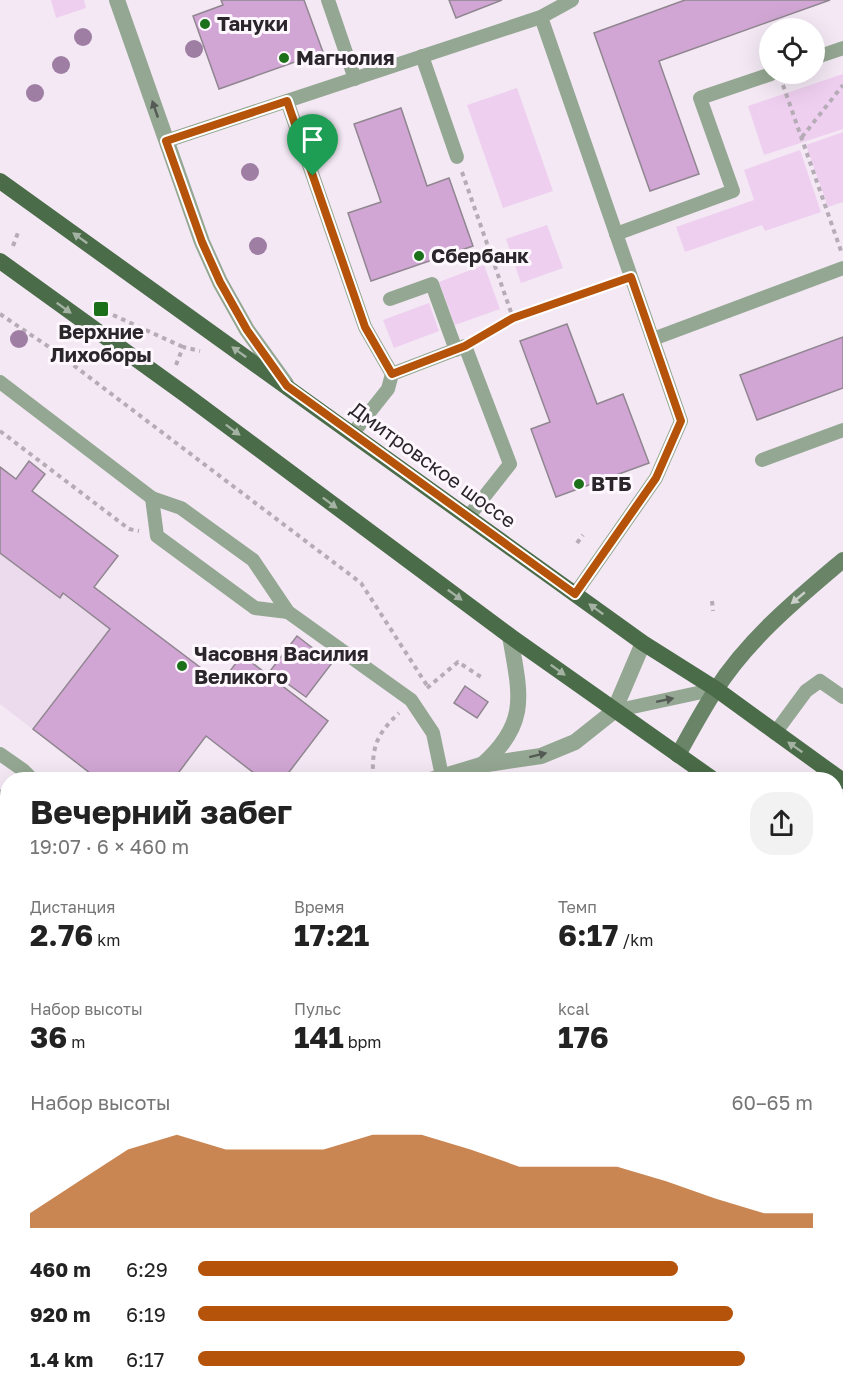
<!DOCTYPE html>
<html lang="ru">
<head>
<meta charset="utf-8">
<style>
  body { margin:0; font-family:"Golos Text",sans-serif; background:#f2f2f2; color:#222; height:100vh; display:flex; flex-direction:column; font-size:22px; white-space:nowrap }
  * { box-sizing:border-box; margin:0 }
  p { font-size:20px; color:#767676 }
  .icon { flex:none; width:33px; height:33px; fill:none; stroke:currentColor; stroke-width:2; stroke-linecap:round; stroke-linejoin:round }
  .map { position:relative; flex:1; overflow:hidden }
  .side { position:absolute; left:0px; top:772px; width:843px; height:622px; display:flex; flex-direction:column; background:#fff; border-radius:24px 24px 0 0; box-shadow:0 6px 24px #0002 }
  .side>* { flex:none }
  .controls { position:absolute; left:759px; top:18px; display:grid; gap:12px }
  .controls a { display:grid; place-items:center; width:66px; height:66px; border-radius:50%; background:#fff; box-shadow:0 6px 24px #0002; font-size:30px }
  .pin { position:absolute; display:grid; place-items:center; width:51px; height:51px; color:#fff; margin:-62px -26px; border-radius:50% 50% 50% 0; rotate:-45deg; box-shadow:0 0 6px #0007 }
  .pin .icon { rotate:45deg }
  .round { display:grid; place-items:center; flex:none; width:63px; height:63px; border-radius:24px; background:#f2f2f2 }
  .headline { display:flex; align-items:center; justify-content:space-between; height:102px; padding:0 30px }
  h1 { font-size:33px; font-weight:700; line-height:45px }
  .figures { display:grid; grid-template-columns:repeat(3,1fr); gap:9px; height:102px; padding:6px 30px }
  .figures div { display:grid; align-content:center }
  .figures b { font-size:30px; font-weight:700 }
  .figures small { font-size:16px; font-weight:400 }
  .figures p { font-size:16px }
  .chart { height:168px; padding:12px 30px }
  .chart p { display:flex; justify-content:space-between }
  .chart svg { width:100%; height:108px; margin-top:6px; fill:#b45309; opacity:.7 }
  ul { padding:0 30px; list-style:none; font-size:20px }
  li { display:grid; grid-template-columns:96px 72px 1fr; align-items:center; height:45px }
  li i { height:15px; border-radius:8px; background:#b45309 }
  .map>svg:first-child { display:block }
  .built { fill:#ecdbec }
  .green { fill:#efcff0 }
  .lines { fill:none; stroke-linecap:round; stroke-linejoin:round }
  .river { stroke:#af85b1; stroke-width:44 }
  .building { fill:#d1a6d4; stroke:#908690; stroke-width:1.5 }
  .path { stroke:#b5acb6; stroke-width:4; stroke-dasharray:4.5 4.5; stroke-linecap:butt }
  .service { stroke:#94a792; stroke-width:14 }
  .minor { stroke:#94a792; stroke-width:16 }
  .tertiary { stroke:#94a792; stroke-width:16 }
  .secondary { stroke:#698467; stroke-width:16 }
  .primary { stroke:#4b6c48; stroke-width:16 }
  .tree { fill:#9f7ea3 }
  .oneway { fill:#545a54 }
  .oneway2 { fill:#a4b2a3 }
  .oneway3 { fill:#cacfc9 }
  .route-casing { stroke:#fff; stroke-width:12 }
  .route { stroke:#b45309; stroke-width:8 }
  .poi-dot { fill:#1c7019; stroke:#fef7fe; stroke-width:2 }
  .labels { text-anchor:middle; stroke-width:6; stroke-linejoin:round; paint-order:stroke }
  .poi-label { font-size:20px; font-weight:bold; fill:#2a262a; stroke:#fef7fe; text-anchor:start }
  .street-label { font-size:20px; fill:#2a262a; stroke:#fef7fe }
</style>
</head>
<body>
<div class="map">
<svg width="843" height="1394" viewBox="0 0 843 1394">
  <rect width="100%" height="100%" fill="#f3e8f4"/>
  <g class="built">
    <polygon points="29,461 45,474 33,491 118,556 95,587 221,682 242,655 328,721 283,780 263,780 206,736 179,772 190,780 99,780 0,704 0,467 16,478"/>
    <polygon points="836,935 843,940 843,1078 836,1071"/>
    <polygon points="836,1273 843,1279 843,1394 0,1394 0,1310 7,1303 8,1388 836,1388"/>
  </g>
  <g class="green">
    <polygon points="51,0 84,0 86,8 56,18"/>
    <polygon points="843,74 843,129 764,155 748,106"/>
    <polygon points="517,88 553,191 503,208 467,105"/>
    <polygon points="843,132 843,202 828,207 806,145"/>
    <polygon points="800,150 821,212 765,231 762,225 685,252 676,227 754,200 744,170"/>
    <polygon points="547,225 563,268 521,283 506,239"/>
    <polygon points="484,265 500,309 455,325 439,282"/>
    <polygon points="429,303 439,331 394,348 383,320"/>
    <polygon points="836,1071 843,1078 843,1279 836,1273"/>
    <polygon points="7,1080 8,1303 0,1310 0,1086"/>
  </g>
  <g class="lines">
    <g class="river">
      <polyline points="836,1170 843,1176"/>
      <polyline points="0,1250 8,1244"/>
    </g>
  </g>
  <g class="building">
    <polygon points="221,0 304,0 323,52 219,89 193,16 223,5"/>
    <polygon points="449,0 502,0 456,18"/>
    <polygon points="685,0 830,0 659,61 699,174 650,191 594,33"/>
    <polygon points="401,108 427,186 449,178 473,246 371,281 348,213 381,202 354,124"/>
    <polygon points="567,324 597,404 623,394 649,463 556,497 531,429 550,422 520,341"/>
    <polygon points="843,337 843,388 757,420 740,375"/>
    <polygon points="29,461 45,474 32,491 118,556 94,587 221,683 242,655 328,721 283,780 263,780 206,736 179,772 190,780 99,780 33,729 110,629 63,593 60,598 0,553 0,467 16,479"/>
    <polygon points="297,636 332,663 306,697 270,671"/>
    <polygon points="465,686 488,702 477,718 454,703"/>
    <polygon points="8,786 8,867 0,856 0,791"/>
    <polygon points="8,931 8,985 0,990 0,937"/>
    <polygon points="836,1300 843,1306 843,1369 836,1364"/>
    <polygon points="280,1388 396,1388 391,1394 288,1394"/>
    <polygon points="528,1388 550,1388 558,1394 523,1394"/>
    <polygon points="714,1388 742,1388 740,1394 711,1394"/>
  </g>
  <g class="lines">
    <g class="path">
      <polyline points="783,85 841,251"/>
      <polyline points="802,137 843,85"/>
      <polyline points="462,172 513,318"/>
      <polyline points="13,246 19,230"/>
      <polyline points="0,314 52,349 361,583 428,687"/>
      <polyline points="113,315 183,347"/>
      <polyline points="479,338 513,318 614,283"/>
      <polyline points="176,365 183,347 200,351"/>
      <polyline points="0,431 129,529 139,531"/>
      <polyline points="577,543 583,535"/>
      <polyline points="712,601 713,611"/>
      <polyline points="427,688 458,662 481,677"/>
      <path d="M373,778C372,746 376,735 399,713"/>
      <polyline points="639,780 646,776 651,780"/>
      <polyline points="0,877 8,888"/>
      <polyline points="836,914 843,920"/>
      <polyline points="0,924 8,919"/>
      <polyline points="0,1075 8,1069"/>
    </g>
    <g class="service">
      <polyline points="328,0 355,79"/>
      <polyline points="541,17 681,421 656,478 575,594"/>
      <polyline points="422,56 457,157"/>
      <polyline points="814,58 843,48"/>
      <polyline points="287,101 365,327 392,374"/>
      <polyline points="166,141 541,17 572,0"/>
      <polyline points="616,234 733,191 700,98 771,74"/>
      <polyline points="390,299 432,284 456,350"/>
      <polyline points="653,339 843,268"/>
      <polyline points="0,382 152,498 181,508 253,560 288,612 411,700 433,733 442,776"/>
      <polyline points="353,433 388,389 392,374 465,346 510,464 469,516"/>
      <polyline points="762,460 843,430"/>
      <polyline points="152,498 157,536 255,608 288,612"/>
      <polyline points="614,711 716,689"/>
      <polyline points="775,733 806,691 820,681 843,697"/>
      <polyline points="0,754 23,770 33,780"/>
      <polyline points="465,770 474,780"/>
      <polyline points="250,1388 258,1394"/>
      <polyline points="477,1388 486,1394"/>
      <polyline points="594,1388 602,1394"/>
      <polyline points="84,1394 91,1388"/>
      <polyline points="212,1394 217,1388"/>
      <polyline points="681,1394 684,1388"/>
    </g>
    <g class="minor">
      <path d="M482,765C530,723 520,694 510,636"/>
      <polyline points="431,780 481,765 541,756 575,742 614,711 643,643"/>
      <polyline points="0,1043 8,1037"/>
    </g>
    <polyline class="tertiary" points="117,0 202,242 220,282 247,330 286,384"/>
    <path class="secondary" d="M678,755C690,733 702,711 715,691C748,639 797,599 843,560"/>
    <g class="primary">
      <polyline points="0,181 643,643 716,689 843,781"/>
      <polyline points="0,261 186,395 510,636 714,780"/>
      <polyline points="836,868 843,873"/>
    </g>
  </g>
  <g class="tree">
    <circle cx="83" cy="37" r="9"/>
    <circle cx="194" cy="49" r="9"/>
    <circle cx="61" cy="65" r="9"/>
    <circle cx="35" cy="93" r="9"/>
    <circle cx="250" cy="172" r="9"/>
    <circle cx="258" cy="246" r="9"/>
    <circle cx="19" cy="339" r="9"/>
  </g>
  <defs><path id="oneway-solid" d="M-6-.8H1V-3.2L6.5 0L1 3.2V.8H-6Z" transform="scale(1.5)"/></defs>
  <g class="oneway">
    <use href="#oneway-solid" transform="translate(155 109) rotate(-109)"/>
    <use href="#oneway-solid" transform="translate(665 700) rotate(-12)"/>
    <use href="#oneway-solid" transform="translate(538 755) rotate(-14)"/>
  </g>
  <g class="oneway2">
    <use href="#oneway-solid" transform="translate(80 238) rotate(-144)"/>
    <use href="#oneway-solid" transform="translate(64 308) rotate(36)"/>
    <use href="#oneway-solid" transform="translate(239 352) rotate(-144)"/>
    <use href="#oneway-solid" transform="translate(233 430) rotate(37)"/>
    <use href="#oneway-solid" transform="translate(330 503) rotate(37)"/>
    <use href="#oneway-solid" transform="translate(455 595) rotate(36)"/>
    <use href="#oneway-solid" transform="translate(596 609) rotate(-144)"/>
    <use href="#oneway-solid" transform="translate(558 670) rotate(36)"/>
    <use href="#oneway-solid" transform="translate(795 747) rotate(-145)"/>
  </g>
  <use class="oneway3" href="#oneway-solid" transform="translate(798 598) rotate(140)"/>
  <g class="lines">
    <defs>
      <polygon id="route" points="287,101 365,327 392,374 465,346 513,318 631,277 681,421 656,478 575,594 287,386 247,330 220,282 202,242 166,141"/>
    </defs>
    <use href="#route" class="route-casing"/>
    <use href="#route" class="route"/>
  </g>
  <g class="poi-dot">
    <circle cx="205" cy="24" r="6"/>
    <circle cx="284" cy="58" r="6"/>
    <circle cx="419" cy="256" r="6"/>
    <rect x="93" y="301" width="16" height="16" rx="3"/>
    <circle cx="579" cy="484" r="6"/>
    <circle cx="182" cy="666" r="6"/>
  </g>
  <g class="labels">
    <g class="poi-label">
      <text x="217" y="31">Тануки</text>
      <text x="296" y="65">Магнолия</text>
      <text x="431" y="263">Сбербанк</text>
      <text x="101" y="339" text-anchor="middle">Верхние<tspan x="101" dy="23">Лихоборы</tspan></text>
      <text x="591" y="491">ВТБ</text>
      <text x="194" y="661">Часовня Василия<tspan x="194" dy="23">Великого</tspan></text>
    </g>
    <g class="street-label">
      <text transform="translate(433 465) rotate(36)" y="7">Дмитровское шоссе</text>
    </g>
  </g>
</svg>
<div class="controls">
<a><svg class="icon" aria-label="locate" viewBox="0 0 24 24"><circle cx="12" cy="12" r="6"/><path d="M12 2v4M12 18v4M2 12h4M18 12h4"/></svg></a>
</div>
<div class="pin" style="left:313px;top:176px;background:#1e9e55"><svg class="icon" aria-label="arrive" viewBox="0 0 24 24"><path d="M6 21V4h12l-3 4 3 4H6"/></svg></div>
<section class="side">
<div class="headline"><div><h1>Вечерний забег</h1><p>19:07 · 6 × 460 m</p></div><a class="round"><svg class="icon" aria-label="share" viewBox="0 0 24 24"><path d="M12 15V3M7 8l5-5 5 5M5 13v7h14v-7"/></svg></a></div>
<div class="figures">
<div><p>Дистанция</p><b>2.76<small> km</small></b></div>
<div><p>Время</p><b>17:21</b></div>
<div><p>Темп</p><b>6:17<small> /km</small></b></div>
</div>
<div class="figures">
<div><p>Набор высоты</p><b>36<small> m</small></b></div>
<div><p>Пульс</p><b>141<small> bpm</small></b></div>
<div><p>kcal</p><b>176</b></div>
</div>
<div class="chart"><p><span>Набор высоты</span>60–65 m</p>
<svg viewBox="0 0 160 44" preserveAspectRatio="none"><path d="M0 44V38L10 25L20 12L30 6L40 12L50 12L60 12L70 6L80 6L90 12L100 19L110 19L120 19L130 25L140 32L150 38L160 38V44z"/></svg>
</div>
<ul>
<li><b>460 m</b>6:29<i style="width:78%"></i></li>
<li><b>920 m</b>6:19<i style="width:87%"></i></li>
<li><b>1.4 km</b>6:17<i style="width:89%"></i></li>
</ul>
</section>
</div>
</body>
</html>
